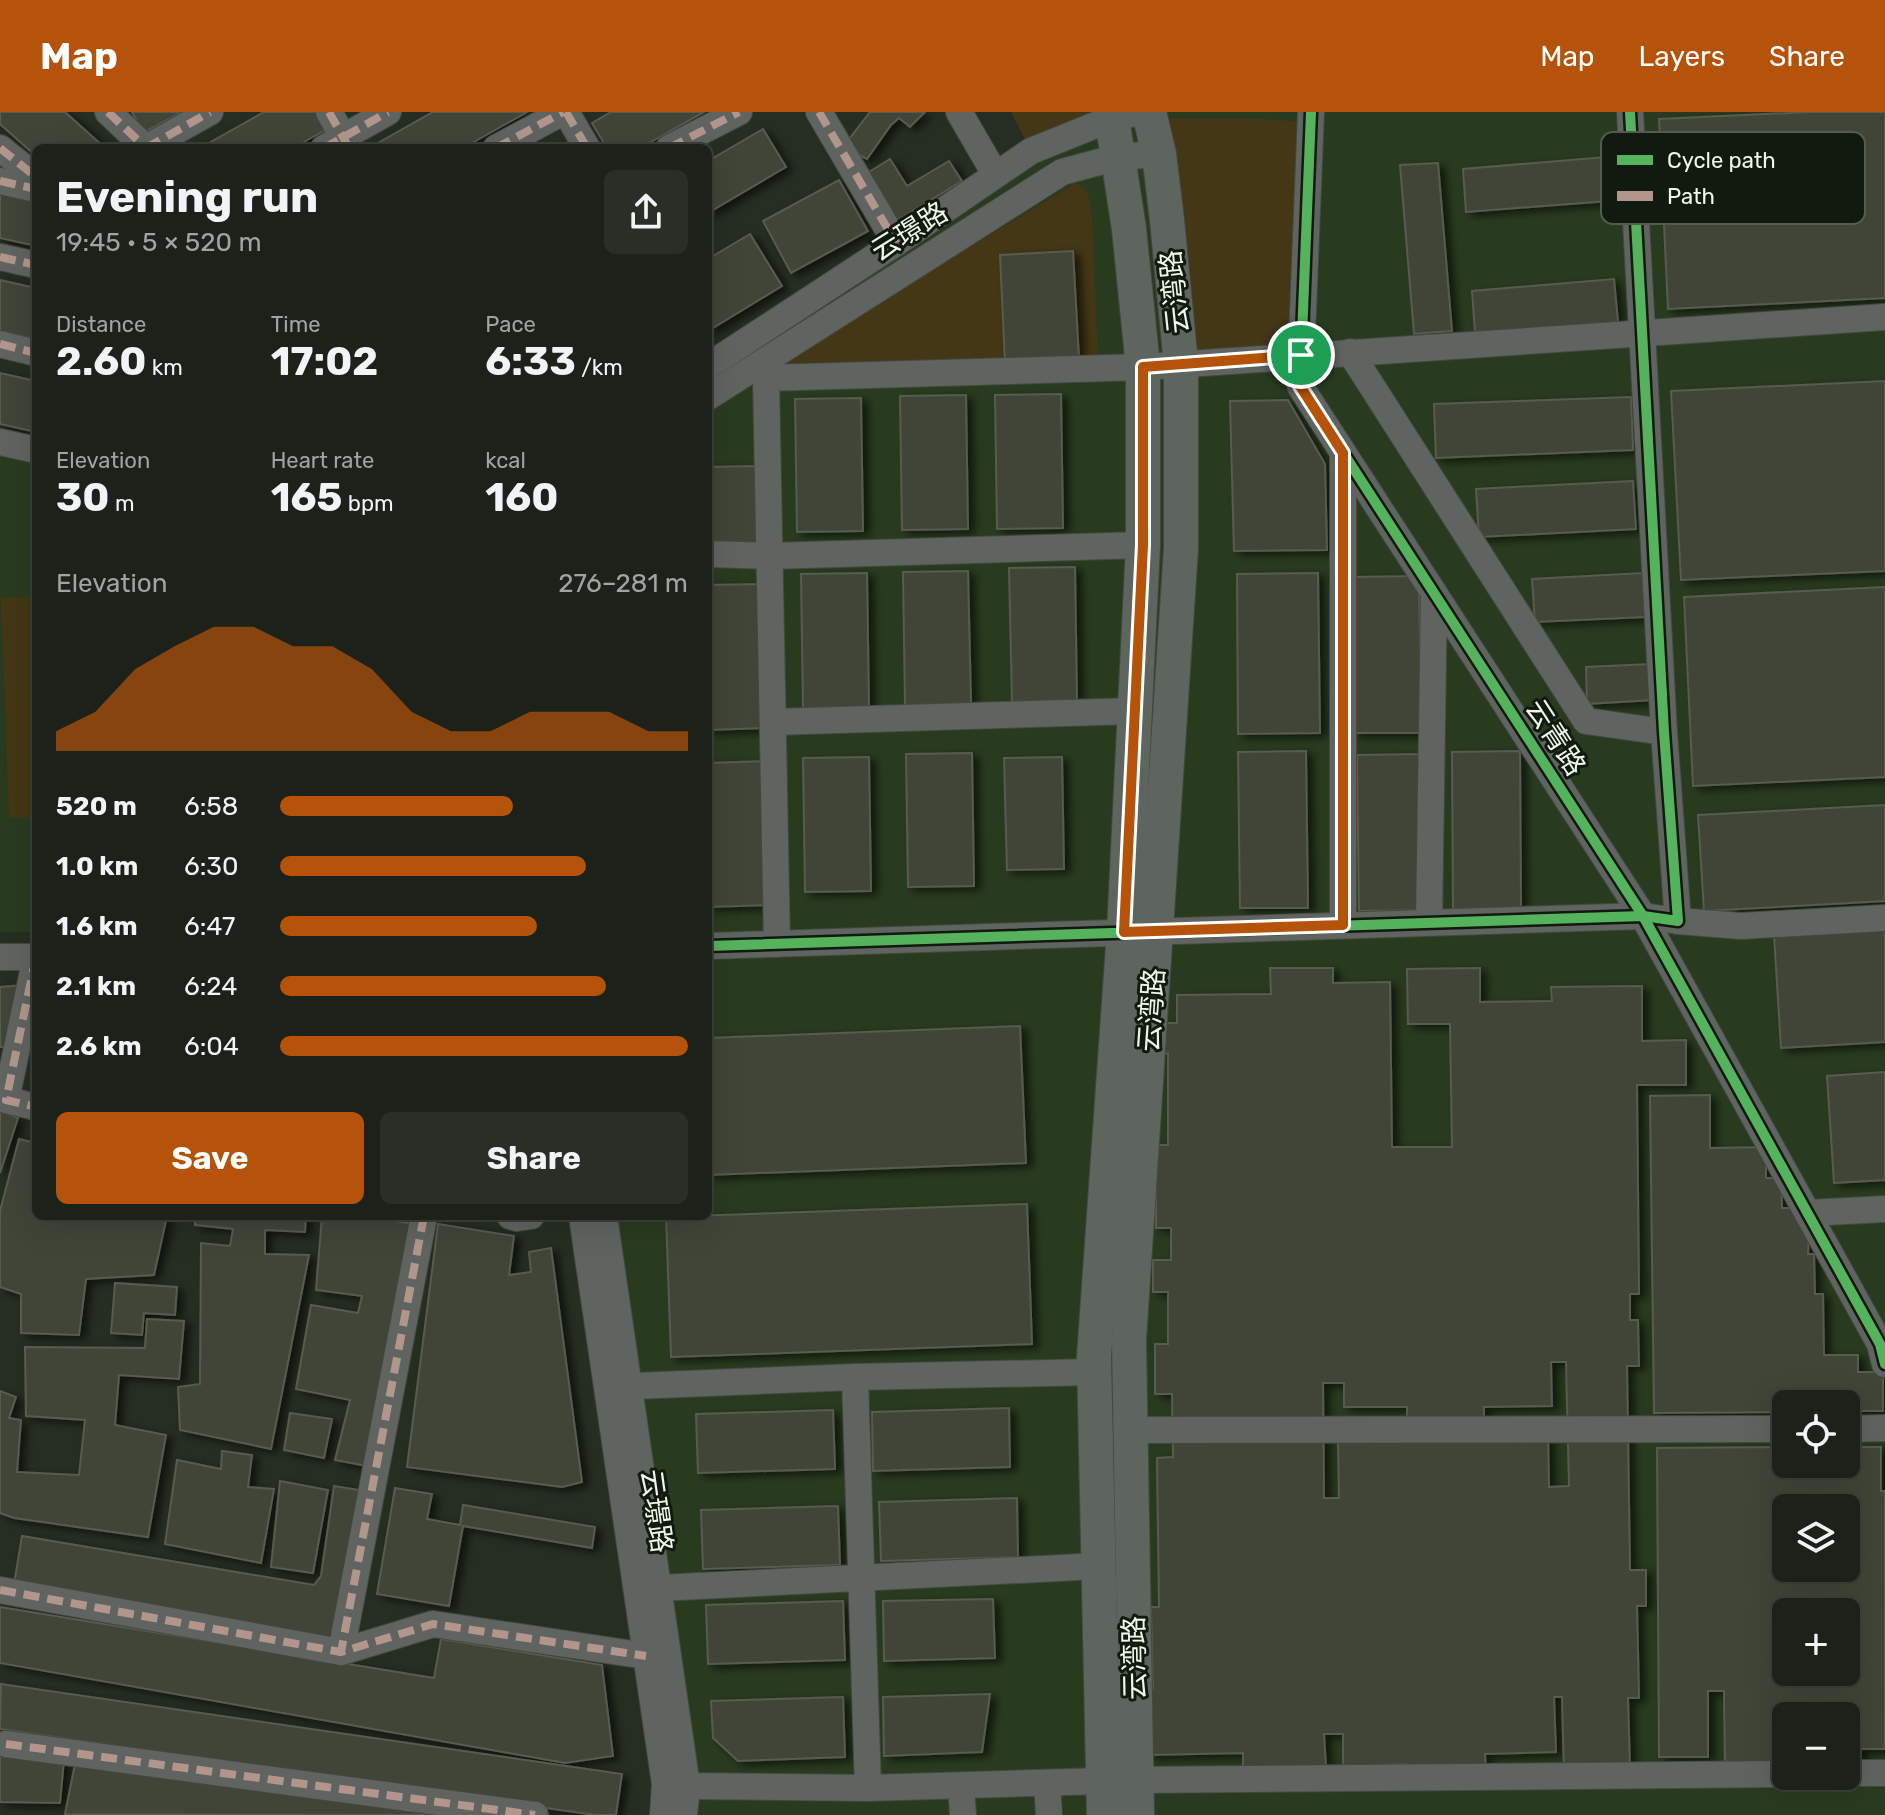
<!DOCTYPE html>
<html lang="en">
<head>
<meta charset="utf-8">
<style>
  body { margin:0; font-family:Rubik,"Noto Sans SC",sans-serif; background:#292f27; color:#f1f3f6; height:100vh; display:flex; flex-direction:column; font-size:30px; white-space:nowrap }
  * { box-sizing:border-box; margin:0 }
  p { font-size:26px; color:#a0a4a2 }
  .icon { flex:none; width:44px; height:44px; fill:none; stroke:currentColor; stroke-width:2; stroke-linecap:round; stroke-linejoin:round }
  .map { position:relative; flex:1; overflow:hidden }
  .side { position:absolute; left:32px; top:32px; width:680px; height:1076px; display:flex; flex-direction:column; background:#1c221a; border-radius:12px; box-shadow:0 8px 32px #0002,0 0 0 2px #3a3f39 }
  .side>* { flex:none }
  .tools { position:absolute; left:1772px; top:1278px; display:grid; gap:16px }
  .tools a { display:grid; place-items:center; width:88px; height:88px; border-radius:12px; background:#1c221a; box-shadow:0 8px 32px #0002,0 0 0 2px #3a3f39; font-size:40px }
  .pin { position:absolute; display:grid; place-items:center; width:68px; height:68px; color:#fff; margin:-34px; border:4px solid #fff; border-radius:50%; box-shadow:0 2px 8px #0007 }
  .round { display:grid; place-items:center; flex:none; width:84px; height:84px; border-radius:12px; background:#292f27 }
  .summary { display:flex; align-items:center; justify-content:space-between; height:136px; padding:0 24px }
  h1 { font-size:44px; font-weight:700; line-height:60px }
  .metrics { display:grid; grid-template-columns:repeat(3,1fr); gap:12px; height:136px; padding:8px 24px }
  .metrics div { display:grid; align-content:center }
  .metrics b { font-size:40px; font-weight:700 }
  .metrics small { font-size:22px; font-weight:400 }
  .metrics p { font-size:22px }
  .chart { height:224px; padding:16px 24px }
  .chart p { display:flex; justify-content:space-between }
  .chart svg { width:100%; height:144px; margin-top:8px; fill:#b45309; opacity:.7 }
  .cta { display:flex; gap:16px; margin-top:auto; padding:16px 24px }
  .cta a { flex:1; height:92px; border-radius:12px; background:#b45309; color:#fff; font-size:32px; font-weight:700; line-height:92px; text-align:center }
  .cta a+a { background:#292f27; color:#f1f3f6 }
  ul { padding:0 24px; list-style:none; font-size:26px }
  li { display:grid; grid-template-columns:128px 96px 1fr; align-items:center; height:60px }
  li i { height:20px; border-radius:10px; background:#b45309 }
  header { display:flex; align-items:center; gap:48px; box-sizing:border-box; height:112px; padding:0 40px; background:#b45309; color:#fff }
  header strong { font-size:38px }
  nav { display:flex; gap:44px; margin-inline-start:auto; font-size:28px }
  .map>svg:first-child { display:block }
  .built { fill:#293b1f; fill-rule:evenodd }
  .green { fill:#433716 }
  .building { fill:#404537; stroke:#575b4f; stroke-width:2; fill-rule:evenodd; filter:url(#shadow) }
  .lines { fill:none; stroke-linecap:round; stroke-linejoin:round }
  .minor-casing { stroke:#43493f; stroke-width:28 }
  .major-casing { stroke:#43493f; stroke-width:36 }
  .minor { stroke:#606461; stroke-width:26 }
  .major { stroke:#5d655e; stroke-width:34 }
  .quiet { stroke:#b2968c; stroke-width:8; stroke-dasharray:16 8; stroke-linecap:butt }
  .cycleway-casing { stroke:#12190f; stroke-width:15 }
  .cycleway { stroke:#56b35d; stroke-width:10 }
  .route-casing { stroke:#fff; stroke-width:16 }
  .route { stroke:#b45309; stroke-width:10 }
  .labels { text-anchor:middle; stroke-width:6; stroke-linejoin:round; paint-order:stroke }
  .street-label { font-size:28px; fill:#edf8e8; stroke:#12190f }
  .key { fill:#12190f; stroke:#545c50; stroke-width:2 }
  .key-label { font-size:22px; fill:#edf8e8 }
</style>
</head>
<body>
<header>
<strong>Map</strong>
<nav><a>Map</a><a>Layers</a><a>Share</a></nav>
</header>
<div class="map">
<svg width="1885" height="1703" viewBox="0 0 1885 1703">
  <defs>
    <filter id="shadow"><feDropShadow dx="6" dy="3.5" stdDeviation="4" flood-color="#0009"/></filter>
  </defs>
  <rect width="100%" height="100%" fill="#262e22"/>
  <g class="built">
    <path d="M1111,0H1885V1703H663L582,1104H708V254ZM1786,1292H1846V1352H1786ZM1786,1396H1846V1456H1786ZM1786,1500H1846V1560H1786ZM1786,1604H1846V1664H1786Z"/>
    <polygon points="0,341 36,349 36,820 0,820"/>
  </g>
  <g class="green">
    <polygon points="1011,0 1111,0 1031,39"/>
    <polygon points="1164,6 1262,7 1304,10 1293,238 1191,245"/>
    <path d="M1076,71C1092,79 1090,90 1092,106L1098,246L773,254Z"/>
    <polygon points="36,485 36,705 9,706 1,486"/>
  </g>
  <g class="building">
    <polygon points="0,0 65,0 105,36 36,36 36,44 0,12"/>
    <polygon points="132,0 182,0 143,21"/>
    <polygon points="264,0 317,0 327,17 293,36 200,36"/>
    <polygon points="433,0 527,0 463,36 369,36"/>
    <polygon points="611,0 704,0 640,36 607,36 592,11"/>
    <polygon points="870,0 925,0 910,15 899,6 891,13 867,47 843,35"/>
    <polygon points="1811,0 1885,0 1885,186 1668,197 1659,7"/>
    <polygon points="763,17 786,55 708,101 708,49"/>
    <polygon points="1606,45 1609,89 1466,100 1463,57"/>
    <polygon points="890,47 907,74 949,49 962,69 893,111 864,63"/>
    <polygon points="1438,51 1452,219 1414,222 1400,53"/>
    <polygon points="839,68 868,119 791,161 763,109"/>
    <polygon points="0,75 36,83 36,134 0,126"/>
    <polygon points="750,122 782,174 708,219 708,147"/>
    <polygon points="1073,139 1079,247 1005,251 1000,143"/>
    <polygon points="1614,167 1618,210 1475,221 1472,179"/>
    <polygon points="0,168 36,176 36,227 0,219"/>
    <polygon points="0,261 36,269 36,320 0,312"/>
    <polygon points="1885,269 1885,459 1681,468 1671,279"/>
    <polygon points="1061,282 1063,416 997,417 995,283"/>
    <polygon points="966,283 968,417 902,418 900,284"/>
    <polygon points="1631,285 1633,338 1436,346 1434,292"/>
    <polygon points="861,286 863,419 797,420 795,287"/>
    <polygon points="1288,288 1325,352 1327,438 1234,439 1230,289"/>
    <polygon points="760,354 762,431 708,432 708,355"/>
    <polygon points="1633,369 1636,417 1479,425 1476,377"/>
    <polygon points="1075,455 1077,589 1012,590 1009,456"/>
    <polygon points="968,459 971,592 905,593 903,460"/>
    <polygon points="867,461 869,595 803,596 801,462"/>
    <polygon points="1318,461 1320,621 1238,622 1237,462"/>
    <polygon points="1643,461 1645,505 1535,510 1532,467"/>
    <polygon points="1419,464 1421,621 1353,621 1351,465"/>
    <polygon points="761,472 765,616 708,618 708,473"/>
    <polygon points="1885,475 1885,665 1693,674 1684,485"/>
    <polygon points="1651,552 1653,588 1587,592 1586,555"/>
    <polygon points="1306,639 1308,796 1240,796 1238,640"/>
    <polygon points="1520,639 1521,796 1453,797 1452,640"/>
    <polygon points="972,641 974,774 908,775 906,642"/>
    <polygon points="1425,642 1427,798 1359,799 1357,643"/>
    <polygon points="869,645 871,779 805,780 803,646"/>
    <polygon points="1062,645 1064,757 1007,758 1004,646"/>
    <polygon points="767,649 771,793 708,795 708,651"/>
    <polygon points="1885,693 1885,789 1704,799 1698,703"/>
    <polygon points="1885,816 1885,930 1781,936 1774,823"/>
    <path d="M1270,856H1333V871L1390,870L1392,1035H1452L1450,912H1408L1407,857L1480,856V890L1552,889L1551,875L1642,874V929L1686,928V973H1637L1639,1182H1630V1208H1638L1639,1254H1627L1630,1458H1646V1494H1637L1639,1586H1628L1630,1658L1564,1660L1562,1585H1554L1556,1640L1485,1642L1486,1661L1407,1664V1652L1343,1654V1622H1324L1326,1655L1243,1658V1641L1149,1643L1147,1576H1153L1151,1495H1159L1157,1346L1173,1345L1172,1282H1155V1232H1168V1180H1153V1148H1171V1116H1156V1033H1168V941L1161,943V911H1177V883L1271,882ZM1551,1250H1566L1569,1374L1549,1375L1548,1321L1484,1323V1295L1552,1294ZM1323,1271H1344V1295H1407V1326H1338L1339,1386H1324Z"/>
    <polygon points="23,873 10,935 0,935 0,875"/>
    <polygon points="1020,914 1026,1051 708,1063 708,926"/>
    <polygon points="1885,960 1885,1068 1834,1071 1827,964"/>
    <polygon points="1710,983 1710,1036 1766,1035 1766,1066 1781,1066 1782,1096 1798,1096 1809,1114 1808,1142 1814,1142 1815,1182 1823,1182 1824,1243 1858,1243 1858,1260 1883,1260 1883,1299 1846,1299 1846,1292 1786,1292 1786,1300 1654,1301 1650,984"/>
    <polygon points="0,998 18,1006 0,1061"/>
    <polygon points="19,1027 36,1031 36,1104 167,1104 154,1163 86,1167 79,1223 21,1221 21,1182 0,1175 0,1099"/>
    <polygon points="1027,1092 1032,1232 671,1245 666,1105"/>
    <polygon points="195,1104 306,1104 305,1120 265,1118 265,1142 309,1143 271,1337 180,1318 178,1275 200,1272 201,1131 230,1134 233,1117 195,1113"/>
    <polygon points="322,1104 367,1104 413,1112 367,1354 335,1348 350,1288 296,1277 311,1193 358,1201 362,1184 316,1178"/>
    <polygon points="438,1112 514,1124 509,1163 531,1160 529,1140 551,1136 582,1370 562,1375 407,1355"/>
    <polygon points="115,1171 177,1175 175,1203 144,1201 142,1223 111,1221"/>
    <polygon points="147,1207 184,1209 179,1267 119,1263 115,1313 166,1323 148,1425 14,1406 0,1401 0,1279 16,1285 9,1306 21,1308 17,1360 79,1363 85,1308 26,1304 25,1235 145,1236"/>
    <polygon points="1009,1296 1010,1355 873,1359 872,1300"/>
    <polygon points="833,1298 835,1357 698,1361 696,1302"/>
    <polygon points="290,1301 332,1307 324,1346 284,1338"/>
    <path d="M1786,1335V1352H1846V1335H1881V1379H1885V1637H1861V1653H1846V1604H1786V1654H1725L1724,1579H1708V1645H1659L1657,1336ZM1786,1396H1846V1456H1786ZM1786,1500H1846V1560H1786Z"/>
    <polygon points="222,1339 252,1343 248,1375 274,1377 261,1451 165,1432 177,1348 221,1357"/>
    <polygon points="280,1369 328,1378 313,1461 271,1455"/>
    <polygon points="334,1374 359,1378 332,1531 14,1472 22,1424 314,1473 321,1464"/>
    <polygon points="395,1376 432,1382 427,1407 460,1413 463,1393 595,1415 592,1436 463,1414 449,1494 377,1482"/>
    <polygon points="1017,1386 1018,1445 881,1449 879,1390"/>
    <polygon points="838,1394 840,1453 703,1457 701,1398"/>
    <polygon points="993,1487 995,1546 884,1549 883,1489"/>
    <polygon points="843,1489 845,1548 708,1552 706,1493"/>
    <polygon points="0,1495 434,1566 441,1527 602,1553 613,1644 565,1651 0,1551"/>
    <polygon points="1,1572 622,1662 616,1703 595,1703 0,1617"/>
    <polygon points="990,1582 982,1640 884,1644 883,1585"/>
    <polygon points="843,1585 845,1645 738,1649 713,1626 711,1589"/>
    <polygon points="0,1643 64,1648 60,1691 0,1690"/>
    <polygon points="76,1647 451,1703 65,1702"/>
  </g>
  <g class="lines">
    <defs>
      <g id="minor">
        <polyline points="108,0 146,36"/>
        <polyline points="329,0 349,36"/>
        <polyline points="566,0 587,36"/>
        <polyline points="819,0 896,131"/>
        <polyline points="959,0 995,62"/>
        <polyline points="1311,0 1300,274 1643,804 1880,1232 1885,1252"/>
        <polyline points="0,36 36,65"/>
        <polyline points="146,36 210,0"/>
        <polyline points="324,36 388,0"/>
        <polyline points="496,36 563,0"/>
        <polyline points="669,36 739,0"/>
        <polyline points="0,69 36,77"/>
        <polyline points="0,145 36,153"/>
        <polyline points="0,232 36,241"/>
        <polyline points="1350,240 1586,609 1664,620"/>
        <polyline points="708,254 896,131 1031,39 1113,6 1139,0"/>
        <polyline points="708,285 1062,60 1118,45 1159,42"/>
        <polyline points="0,330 36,338"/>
        <polyline points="708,442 770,444 1143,433"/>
        <polyline points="773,610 1134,599"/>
        <polyline points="1678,809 1741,814 1885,806"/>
        <polyline points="1429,810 1434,481"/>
        <polyline points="1343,813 1343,341"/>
        <polyline points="777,832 766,266 1143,255 1885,205"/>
        <polyline points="708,834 1643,804 1678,809 1664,620 1630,0"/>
        <polyline points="0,845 36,845 6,988 36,995"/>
        <polyline points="1808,1101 1885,1097"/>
        <polyline points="424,1104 341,1540 433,1512 646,1544"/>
        <polyline points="510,1104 517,1106 531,1104"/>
        <polyline points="582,1104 665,1672 663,1703"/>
        <polyline points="604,1104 687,1674 684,1703"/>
        <polyline points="610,1275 855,1265"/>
        <polyline points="1846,1317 1885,1316"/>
        <polyline points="1130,1318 1786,1317"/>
        <polyline points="639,1477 1099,1454"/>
        <polyline points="0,1478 341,1540"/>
        <polyline points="6,1632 535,1703"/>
        <polyline points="1846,1661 1885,1661"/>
        <polyline points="1136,1668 1786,1662"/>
        <polyline points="1047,1671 1049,1703"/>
        <polyline points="669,1672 687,1674 868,1676 1103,1669"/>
        <polyline points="961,1674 963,1703"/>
        <polyline points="868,1676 855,1265 1094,1260"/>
      </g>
      <g id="major">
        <polyline points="1104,1703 1094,1245 1124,820 1143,433 1143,255 1129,117 1111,0"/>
        <polyline points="1137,1703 1129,1228 1181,436 1181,252 1167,108 1159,42 1149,0"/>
      </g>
    </defs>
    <use href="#minor" class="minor-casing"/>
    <use href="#major" class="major-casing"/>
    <use href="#minor" class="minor"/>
    <use href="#major" class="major"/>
    <g class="quiet">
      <polyline points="108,0 146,36"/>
      <polyline points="329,0 349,36"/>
      <polyline points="566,0 587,36"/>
      <polyline points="819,0 896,131"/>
      <polyline points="0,36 36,65"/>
      <polyline points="146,36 210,0"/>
      <polyline points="324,36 388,0"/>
      <polyline points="496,36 563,0"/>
      <polyline points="669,36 739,0"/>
      <polyline points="0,69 36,77"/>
      <polyline points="0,145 36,153"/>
      <polyline points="0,232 36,241"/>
      <polyline points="36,845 6,988 36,995"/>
      <polyline points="424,1104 341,1540 433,1512 646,1544"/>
      <polyline points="510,1104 517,1106 531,1104"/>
      <polyline points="0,1478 341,1540"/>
      <polyline points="6,1632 535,1703"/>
    </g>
    <defs>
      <g id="cycleway">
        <polyline points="1311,0 1300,274 1643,804 1880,1232 1885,1252"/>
        <polyline points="708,834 1643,804 1678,809 1664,620 1630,0"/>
      </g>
    </defs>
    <use href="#cycleway" class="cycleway-casing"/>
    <use href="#cycleway" class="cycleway"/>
  </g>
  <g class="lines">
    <defs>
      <polygon id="route" points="1301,243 1300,274 1343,341 1343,813 1124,820 1143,433 1143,255"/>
    </defs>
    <use href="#route" class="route-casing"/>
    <use href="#route" class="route"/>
  </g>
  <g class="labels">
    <g class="street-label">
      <text transform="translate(909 119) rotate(-32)" y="10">云璟路</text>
      <text transform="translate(1174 180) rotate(-96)" y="10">云湾路</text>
      <text transform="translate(1556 625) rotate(57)" y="10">云青路</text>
      <text transform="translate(1151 898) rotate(-86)" y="10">云湾路</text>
      <text transform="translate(657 1399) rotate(82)" y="10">云璟路</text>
      <text transform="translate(1134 1546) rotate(-91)" y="10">云湾路</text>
    </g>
  </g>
  <rect x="1601" y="20" width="264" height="92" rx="12" class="key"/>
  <rect x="1617" y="43" width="36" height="10" fill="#56b35d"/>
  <rect x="1617" y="79" width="36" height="10" fill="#b2968c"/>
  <g class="key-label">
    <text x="1667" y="56">Cycle path</text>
    <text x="1667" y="92">Path</text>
  </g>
</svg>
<div class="tools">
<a><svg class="icon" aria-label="locate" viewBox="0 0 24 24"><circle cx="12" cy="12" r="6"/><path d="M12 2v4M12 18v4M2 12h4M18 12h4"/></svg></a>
<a><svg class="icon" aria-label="layers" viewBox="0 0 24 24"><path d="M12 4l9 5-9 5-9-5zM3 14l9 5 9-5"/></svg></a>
<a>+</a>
<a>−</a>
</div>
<div class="pin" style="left:1301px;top:243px;background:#1e9e55"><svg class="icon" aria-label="arrive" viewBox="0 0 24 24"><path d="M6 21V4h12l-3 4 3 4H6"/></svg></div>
<section class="side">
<div class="summary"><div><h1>Evening run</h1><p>19:45 · 5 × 520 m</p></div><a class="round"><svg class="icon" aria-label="share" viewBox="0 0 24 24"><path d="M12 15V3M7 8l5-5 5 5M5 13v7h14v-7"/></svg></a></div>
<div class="metrics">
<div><p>Distance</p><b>2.60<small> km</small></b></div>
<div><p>Time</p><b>17:02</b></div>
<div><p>Pace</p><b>6:33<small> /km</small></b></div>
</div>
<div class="metrics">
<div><p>Elevation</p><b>30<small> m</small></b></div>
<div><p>Heart rate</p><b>165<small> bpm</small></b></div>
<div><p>kcal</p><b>160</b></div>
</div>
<div class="chart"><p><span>Elevation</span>276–281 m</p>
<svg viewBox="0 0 160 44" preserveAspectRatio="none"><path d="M0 44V38L10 32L20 19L30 12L40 6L50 6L60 12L70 12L80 19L90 32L100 38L110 38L120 32L130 32L140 32L150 38L160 38V44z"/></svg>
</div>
<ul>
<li><b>520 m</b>6:58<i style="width:57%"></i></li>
<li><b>1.0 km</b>6:30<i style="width:75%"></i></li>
<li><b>1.6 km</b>6:47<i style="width:63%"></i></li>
<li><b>2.1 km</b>6:24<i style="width:80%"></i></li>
<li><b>2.6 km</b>6:04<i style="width:100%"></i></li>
</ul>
<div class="cta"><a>Save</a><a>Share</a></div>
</section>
</div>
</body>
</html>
